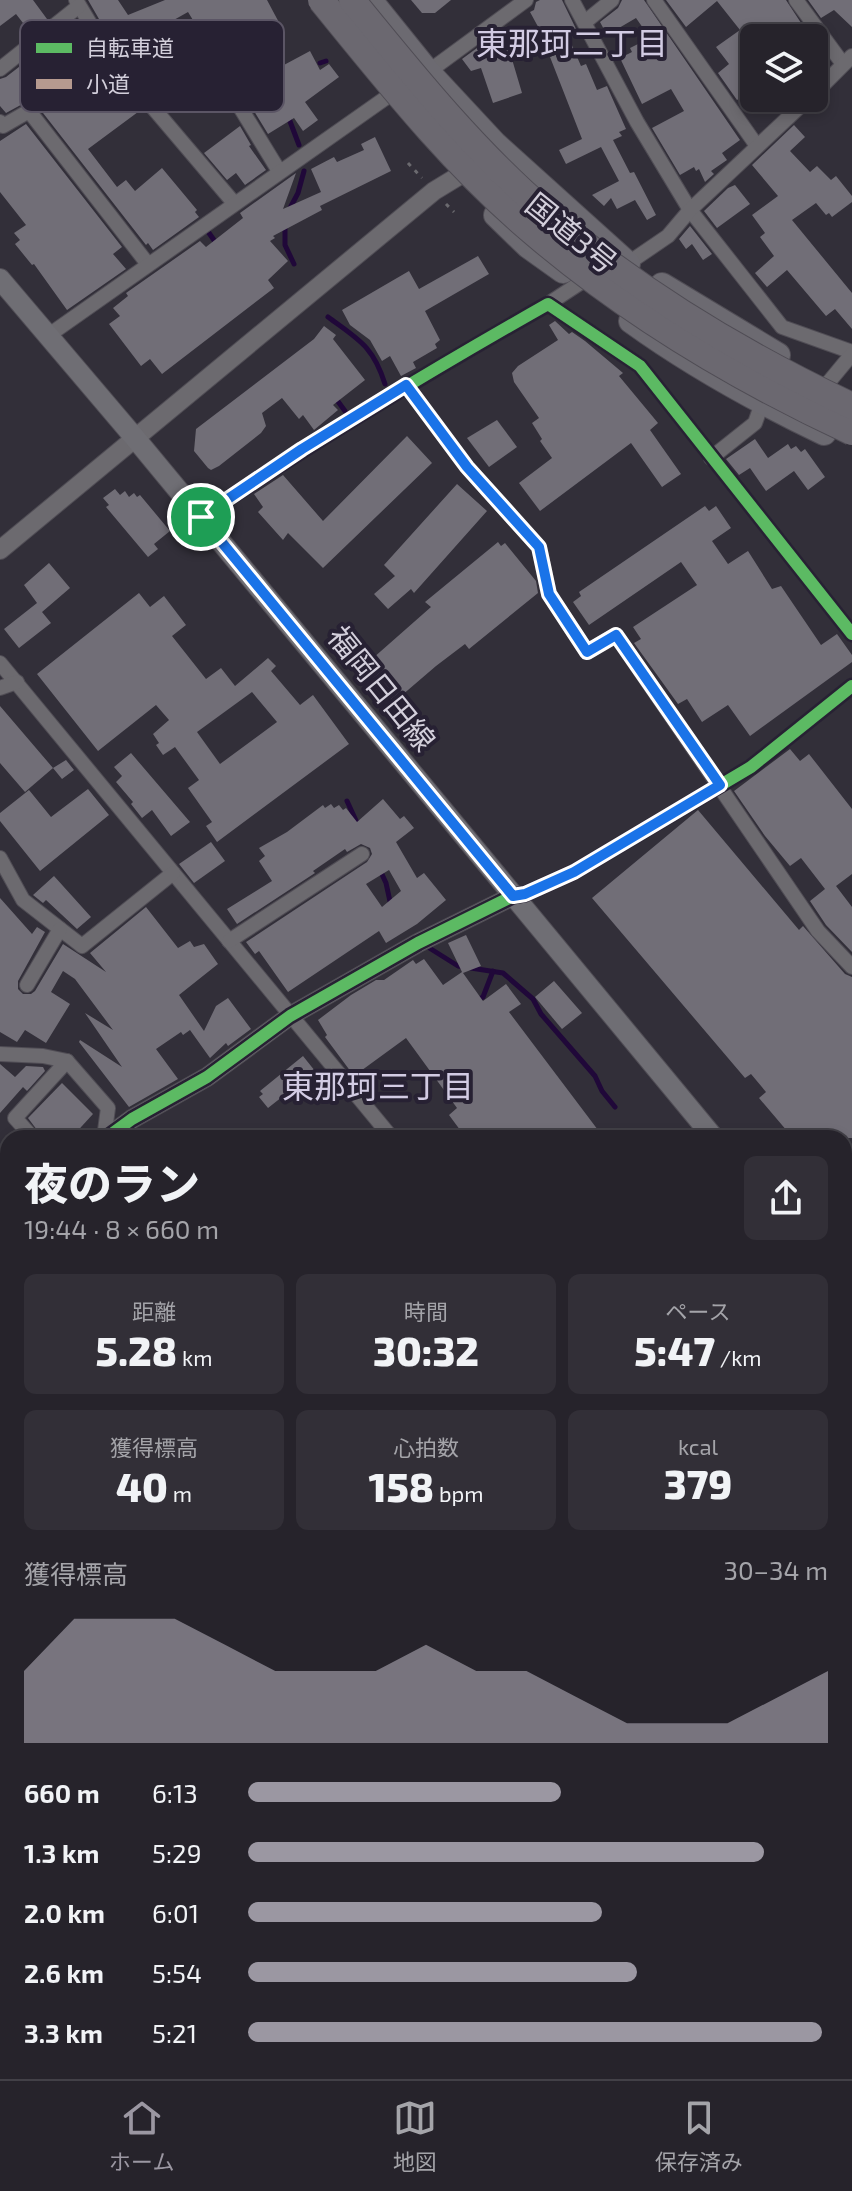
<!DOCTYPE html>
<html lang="ja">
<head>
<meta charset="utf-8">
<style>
  body { margin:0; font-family:"Exo 2","Noto Sans JP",sans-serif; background:#322f37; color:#f1f3f6; height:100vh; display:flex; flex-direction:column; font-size:30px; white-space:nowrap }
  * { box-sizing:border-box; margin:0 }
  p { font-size:26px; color:#a4a4a9 }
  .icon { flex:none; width:44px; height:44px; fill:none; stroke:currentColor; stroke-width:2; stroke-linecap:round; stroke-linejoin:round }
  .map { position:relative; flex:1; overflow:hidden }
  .side { position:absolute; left:0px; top:1130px; width:852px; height:950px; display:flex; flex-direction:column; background:#26232b; border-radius:24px 24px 0 0; box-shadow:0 4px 12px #0003,0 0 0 2px #424047 }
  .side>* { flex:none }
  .fabs { position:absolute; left:740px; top:24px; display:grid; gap:16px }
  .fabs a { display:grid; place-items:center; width:88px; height:88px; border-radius:12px; background:#26232b; box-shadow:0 4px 12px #0003,0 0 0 2px #424047; font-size:40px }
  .pin { position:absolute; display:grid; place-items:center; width:68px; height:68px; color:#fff; margin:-34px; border:4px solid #fff; border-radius:50%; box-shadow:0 2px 8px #0007 }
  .round { display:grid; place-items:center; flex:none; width:84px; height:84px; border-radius:12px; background:#322f37 }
  .headline { display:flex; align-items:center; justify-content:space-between; height:136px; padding:0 24px }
  h1 { font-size:44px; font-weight:800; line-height:60px }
  .figures { display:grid; grid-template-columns:repeat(3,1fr); gap:12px; height:136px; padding:8px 24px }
  .figures div { display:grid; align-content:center; border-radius:12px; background:#322f37; text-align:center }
  .figures b { font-size:40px; font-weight:800 }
  .figures small { font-size:22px; font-weight:400 }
  .figures p { font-size:22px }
  .chart { height:224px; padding:16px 24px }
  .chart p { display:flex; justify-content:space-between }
  .chart svg { width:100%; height:144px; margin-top:8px; fill:#9b97a2; opacity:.7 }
  ul { padding:0 24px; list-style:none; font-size:26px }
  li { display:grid; grid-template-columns:128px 96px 1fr; align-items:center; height:60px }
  li i { height:20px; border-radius:10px; background:#9b97a2 }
  .tabs { display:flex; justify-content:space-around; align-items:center; height:112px; border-top:2px solid #424047; background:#26232b; font-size:22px; color:#a4a4a9 }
  .tabs a { display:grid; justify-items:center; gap:4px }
  .tabs .active { color:#9b97a2 }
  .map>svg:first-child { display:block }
  .green { fill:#4f3f6b }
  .water { fill:#200839 }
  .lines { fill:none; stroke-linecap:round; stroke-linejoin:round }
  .stream { stroke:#200839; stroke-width:5 }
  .building { fill:#716e77; fill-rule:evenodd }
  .service-casing { stroke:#504d55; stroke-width:9 }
  .minor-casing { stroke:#504d55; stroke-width:16 }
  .tertiary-casing { stroke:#504d55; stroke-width:20 }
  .secondary-casing { stroke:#504d55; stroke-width:22 }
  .trunk-casing { stroke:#504d55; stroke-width:26 }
  .path { stroke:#6b6a6f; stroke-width:3; stroke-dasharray:4 6; stroke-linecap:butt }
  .service { stroke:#6c6a6f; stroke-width:7 }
  .minor { stroke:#6c6a6f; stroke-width:14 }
  .tertiary { stroke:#6c6a6f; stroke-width:18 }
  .secondary { stroke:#6f6e74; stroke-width:20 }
  .trunk { stroke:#6c6a71; stroke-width:24 }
  .motorway-bridge-casing { stroke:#504d55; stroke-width:28; stroke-linecap:butt }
  .motorway-bridge { stroke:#6b6870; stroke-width:26 }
  .quiet { stroke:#b69a8f; stroke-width:10; stroke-dasharray:20 10; stroke-linecap:butt }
  .cycleway-casing { stroke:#272133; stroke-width:17 }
  .cycleway { stroke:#5cba63; stroke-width:12 }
  .route-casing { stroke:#fff; stroke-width:16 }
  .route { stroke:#1a73e8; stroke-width:10 }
  .labels { text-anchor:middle; stroke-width:8; stroke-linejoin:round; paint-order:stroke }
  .street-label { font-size:30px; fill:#d3cfdb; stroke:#272133 }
  .neighbourhood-label { font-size:32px; fill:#d2cbe3; stroke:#272133 }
  .key { fill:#272133; stroke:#5b5565; stroke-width:2 }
  .key-label { font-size:22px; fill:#d3cfdb }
</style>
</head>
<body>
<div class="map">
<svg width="852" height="2079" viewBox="0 0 852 2079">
  <rect width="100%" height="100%" fill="#322f39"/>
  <polygon class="green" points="8,1667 8,1957 0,1947 0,1673"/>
  <polygon class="water" points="0,1214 8,1222 8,1312 0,1306"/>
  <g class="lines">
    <g class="stream">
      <polyline points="320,63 326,61"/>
      <polyline points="288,116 299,145"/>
      <polyline points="289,210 298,193 304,171"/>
      <polyline points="285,223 285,245 294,264"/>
      <polyline points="209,233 216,243"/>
      <path d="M328,317C359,340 373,346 385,384"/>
      <polyline points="334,396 345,411"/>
      <polyline points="347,801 358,825"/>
      <polyline points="380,870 386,883 391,906"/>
      <polyline points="423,944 458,966 503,973 533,999 541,1014 595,1076 602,1091 615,1107"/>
      <polyline points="476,1001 483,997 493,971"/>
      <polyline points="844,1823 852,1832"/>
    </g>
  </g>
  <g class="building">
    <polygon points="0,0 33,0 47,19 30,32 16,14 0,26"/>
    <polygon points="88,0 118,0 128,15 165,0 267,0 283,30 254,45 269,73 310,51 320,70 329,64 339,77 305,102 318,120 303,131 294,118 268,134 205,30 196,25 188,12 140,39 148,52 137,59 133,52 126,56 110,38"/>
    <polygon points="411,0 451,0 435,13 422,13"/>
    <polygon points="540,0 562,0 577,31 568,36 581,66 586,64 597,90 607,86 610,93 626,129 619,132 622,136 613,140 630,173 634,172 656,215 647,220 635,200 617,209 611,198 604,206 592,195 619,181 601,147 566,164 559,150 582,139 550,57 560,53 549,30 542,34 530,12 534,10 536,2"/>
    <polygon points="622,0 644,0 740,140 722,153 727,160 711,171 714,174 705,182 699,169 696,171 694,167 680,175 652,128 684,111 671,89 642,104 620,58 632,52 630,48 650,38 636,18 607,35 600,22 618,8"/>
    <polygon points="666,0 786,0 805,29 802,31 807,38 754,38 754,88 737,100 718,73 729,64 716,47 740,30 717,1 686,27"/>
    <polygon points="808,0 852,0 852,27 834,10 821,18"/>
    <polygon points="68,29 110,76 102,83 123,108 131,102 138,112 88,149 117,187 126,180 135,191 162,168 197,210 195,212 199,217 153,250 148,243 146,245 36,104 28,101 6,113 0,106 0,79 6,77"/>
    <polygon points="503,29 522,93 493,103 481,68 471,71 462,59"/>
    <polygon points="193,49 213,82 200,94 202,96 176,113 172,108 169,111 142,79"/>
    <polygon points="26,124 122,247 113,254 126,269 67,310 34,264 32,265 15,244 20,240 14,233 26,225 0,192 0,141"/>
    <polygon points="794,125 805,137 790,151 810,172 817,166 831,180 836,176 852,196 852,202 832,217 829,213 826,215 816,203 792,220 852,293 852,329 835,309 826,316 787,270 767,287 755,273 774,256 760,237 765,233 752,215 778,196 752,165"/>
    <polygon points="240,126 251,145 249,146 266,170 245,185 236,173 227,180 204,153"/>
    <polygon points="375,137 391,171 320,206 322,210 273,236 275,238 270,241 288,261 268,280 274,288 162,374 150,359 141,366 109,324 120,316 113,308 128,296 126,293 200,241 206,247 243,218 240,213 296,173 283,209 321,192 311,169 334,157 337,162 364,150 361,144"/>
    <polygon points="735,185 750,204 717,228 704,211 728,188"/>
    <polygon points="690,226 712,254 703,260 692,244 686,249 679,239"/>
    <polygon points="478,256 489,274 425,311 440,340 435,344 437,348 413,362 416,368 401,376 390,356 382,361 370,340 350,325 342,310 409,271 419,289"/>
    <polygon points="555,321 569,334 572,332 585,341 623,373 619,376 658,423 650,430 681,474 662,487 631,443 540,511 519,483 552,458 540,441 542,439 532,423 539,418 514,382 512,373 518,366 558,340 549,325"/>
    <polygon points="324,326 336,335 333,339 365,380 333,405 338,410 314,430 303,415 299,419 282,398 262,413 266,426 261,433 219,466 211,470 208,468 194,451 196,429 314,339"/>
    <polygon points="497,420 517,447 489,467 467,438"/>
    <polygon points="407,436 432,463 323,568 288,533 283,540 258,512 263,507 254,494 283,475 323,521"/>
    <polygon points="755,439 768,458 788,444 791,449 796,446 801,452 805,449 825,477 808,490 794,471 766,491 750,468 739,475 726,459"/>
    <polygon points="457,484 487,511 414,593 411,589 388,609 374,594 395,576 384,565"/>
    <polygon points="115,489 120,495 125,491 129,497 134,493 137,497 140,495 170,531 154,544 158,549 148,557 106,507 109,505 103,498"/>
    <polygon points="705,506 709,511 716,506 731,528 712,541 728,564 748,551 772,589 781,586 821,645 837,634 852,655 852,662 750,736 728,705 702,722 687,699 678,704 634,643 641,639 633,627 697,585 681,562 589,625 573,602 581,596 579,592"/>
    <polygon points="498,542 501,546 505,543 536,581 538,593 469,649 465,644 436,666 394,702 364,666 431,607 425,602"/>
    <polygon points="49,563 70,588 42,612 51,623 19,648 4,629 37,603 24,585"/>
    <path d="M139,593L150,607L164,596L186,625L172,636L206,679L221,668L235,686L268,658L276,666L271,671L300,705L313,695L349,744L217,842L206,826L212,822L188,788L199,780L175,747L163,755L156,745L159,743L153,734L169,720L156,705L98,751L37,674ZM252,692L277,722L220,764L197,732Z"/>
    <polygon points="0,706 53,768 66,760 74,770 62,779 53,768 25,792 0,763"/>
    <polygon points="790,749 800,761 809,754 852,809 852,874 836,886 852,907 852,952 826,925 810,901 825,889 801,858 790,866 765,836 734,791"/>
    <polygon points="131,753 190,822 171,836 152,810 142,818 131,804 133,802 116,782 122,776 114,767"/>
    <polygon points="88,789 109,815 40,871 0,821 0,813 29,790 51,817"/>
    <path d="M383,799L400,819L404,816L414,828L396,842L417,878L424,873L446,900L417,924L386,943L379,931L288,992L259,951L255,954L246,942L367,862L372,854L370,848L361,844L347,852L345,849L313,871L315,873L237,924L227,909L272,881L259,861L265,856L259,848L287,832L323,805L325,808L331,804L334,808L339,805L343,810L346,808L357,822ZM389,870L401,891L382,907L366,884Z"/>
    <polygon points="698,810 799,930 803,926 845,974 852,977 852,1138 793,1138 759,1098 766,1092 751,1074 745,1078 592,898"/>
    <polygon points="211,842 225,861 194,883 179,864"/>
    <polygon points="54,876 91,917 77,929 46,900 43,903 33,895"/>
    <polygon points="0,898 32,934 37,927 45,932 18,981 18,989 23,994 31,994 35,991 63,944 106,972 90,953 146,907 178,948 190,941 194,947 204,944 218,964 179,995 204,1031 216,1006 228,998 251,1029 228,1046 226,1043 210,1058 190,1030 183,1035 181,1032 156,1049 178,1079 129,1107 79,1042 80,1040 122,1067 85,1013 113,1030 75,979 63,971 51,992 70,1004 46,1043 25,1030 17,1042 0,1032"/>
    <polygon points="466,935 481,966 463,973 483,1001 506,984 521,1004 509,1012 604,1138 466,1138 449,1115 457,1108 406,1038 358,1073 355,1069 351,1072 325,1037 327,1035 318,1020 351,995 376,980 384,980 413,960 416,964 424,959 443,985 462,972 448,943"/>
    <polygon points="554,981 582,1013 562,1029 535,997"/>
    <polygon points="303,1056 315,1071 268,1108 259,1097 263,1094 260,1091"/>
    <polygon points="0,1064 15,1077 26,1066 43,1067 45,1071 27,1091 23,1087 0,1113"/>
    <polygon points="62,1083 93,1114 71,1138 43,1138 28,1118"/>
  </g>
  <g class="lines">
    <defs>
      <g id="service">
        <polyline points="0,1417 2,1416 8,1423"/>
        <polyline points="345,2072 351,2079"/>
        <polyline points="502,2072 508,2079"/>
        <polyline points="190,2079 199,2072"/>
      </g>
      <g id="minor">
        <polyline points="76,0 110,57 234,203"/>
        <polyline points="572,0 637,122 690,210 782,327 852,352"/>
        <polyline points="654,0 757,146"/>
        <polyline points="796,0 843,64"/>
        <polyline points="585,22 612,0"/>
        <polyline points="0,69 79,6"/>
        <polyline points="428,72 526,0"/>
        <polyline points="126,77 196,35 279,171"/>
        <polyline points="814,94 852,56"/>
        <polyline points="0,122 3,126 29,111 147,263"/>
        <polyline points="627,264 668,236 690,210 809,98"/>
        <polyline points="548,304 580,283"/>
        <polyline points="49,335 387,97"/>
        <polyline points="828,383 852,354"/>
        <polyline points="406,385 467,467 539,547 549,594 587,652 616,635 818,931 852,967"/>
        <polyline points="711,458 755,423 762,403"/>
        <path d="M201,517C315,440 428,372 548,304L640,366L852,634"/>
        <polyline points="0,663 392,1138"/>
        <polyline points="0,688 17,682"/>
        <polyline points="0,858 23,900 82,946 173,873"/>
        <polyline points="513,896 525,894 574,872 751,767 852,686"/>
        <polyline points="229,941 362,854"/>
        <polyline points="27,985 60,929"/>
        <polyline points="0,1054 43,1056 67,1061 108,1108 104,1138"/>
        <polyline points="33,1138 15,1118 67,1061"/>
        <polyline points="844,1159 852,1153"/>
        <polyline points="0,1336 8,1342"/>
        <polyline points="844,1678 852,1688"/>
        <polyline points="844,1932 852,1942"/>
        <polyline points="811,2072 813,2079"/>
        <polyline points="570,2079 579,2072"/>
      </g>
      <g id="tertiary">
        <polyline points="0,550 434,191 457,177 475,162"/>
        <polyline points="106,1138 132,1119 207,1077 290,1016 418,943 513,896"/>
      </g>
      <g id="secondary">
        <polyline points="0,279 135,438 714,1138"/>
        <polyline points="844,1295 852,1305"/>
      </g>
      <g id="trunk">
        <polyline points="370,0 428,72 495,144 628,264"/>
        <polyline points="496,215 528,246 563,271"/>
        <polyline points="662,285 778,355"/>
        <path d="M631,321C692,365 757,401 824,433"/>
      </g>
    </defs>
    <use href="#service" class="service-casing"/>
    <use href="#minor" class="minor-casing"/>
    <use href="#tertiary" class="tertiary-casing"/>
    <use href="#secondary" class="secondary-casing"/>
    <use href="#trunk" class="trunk-casing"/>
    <g class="path">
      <polyline points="408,163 422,178"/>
      <polyline points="446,204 454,212"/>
      <polyline points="0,1714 8,1700"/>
      <polyline points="0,1730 8,1739"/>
      <polyline points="0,1904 8,1902"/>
      <polyline points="0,1936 8,1946"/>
      <polyline points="604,2072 607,2079"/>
      <polyline points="624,2072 626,2079"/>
    </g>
    <use href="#service" class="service"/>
    <use href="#minor" class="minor"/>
    <use href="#tertiary" class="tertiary"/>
    <use href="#secondary" class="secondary"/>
    <use href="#trunk" class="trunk"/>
    <defs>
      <g id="motorway-bridge">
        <path d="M321,0C387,81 453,165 534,233C630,315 738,379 852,432"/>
        <path d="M352,0C413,75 475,152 549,215C640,293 744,355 852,406"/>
      </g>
    </defs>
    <use href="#motorway-bridge" class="motorway-bridge-casing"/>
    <use href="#motorway-bridge" class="motorway-bridge"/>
    <g class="quiet">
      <polyline points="739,2072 742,2079"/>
      <polyline points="752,2072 755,2079"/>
    </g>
    <defs>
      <g id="cycleway">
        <path d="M201,517C315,440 428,372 548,304L640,366L852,634"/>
        <polyline points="106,1138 132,1119 207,1077 290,1016 418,943 513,896 525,894 574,872 751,767 852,686"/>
      </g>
    </defs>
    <use href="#cycleway" class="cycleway-casing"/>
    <use href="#cycleway" class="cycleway"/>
  </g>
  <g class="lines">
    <defs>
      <polygon id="route" points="406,385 467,467 539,547 549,594 587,652 616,635 720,785 574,872 525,894 513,896 201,517 302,449"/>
    </defs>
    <use href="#route" class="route-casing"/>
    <use href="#route" class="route"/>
  </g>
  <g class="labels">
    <g class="street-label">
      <text transform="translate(571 234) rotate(39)" y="10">国道3号</text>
      <text transform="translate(381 689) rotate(51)" y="10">福岡日田線</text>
    </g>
    <g class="neighbourhood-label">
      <text x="572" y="55">東那珂二丁目</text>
      <text x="378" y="1098">東那珂三丁目</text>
    </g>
  </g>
  <rect x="20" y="20" width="264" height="92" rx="12" class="key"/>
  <rect x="36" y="43" width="36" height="10" fill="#5cba63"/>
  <rect x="36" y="79" width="36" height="10" fill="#b69a8f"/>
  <g class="key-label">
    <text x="86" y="56">自転車道</text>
    <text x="86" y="92">小道</text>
  </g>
</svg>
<div class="fabs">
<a><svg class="icon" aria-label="layers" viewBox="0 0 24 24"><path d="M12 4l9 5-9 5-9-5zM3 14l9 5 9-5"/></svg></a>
</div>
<div class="pin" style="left:201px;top:517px;background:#1e9e55"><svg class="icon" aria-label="arrive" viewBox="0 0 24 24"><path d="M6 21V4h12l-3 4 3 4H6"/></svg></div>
<section class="side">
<div class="headline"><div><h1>夜のラン</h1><p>19:44 · 8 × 660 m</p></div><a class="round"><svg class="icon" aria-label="share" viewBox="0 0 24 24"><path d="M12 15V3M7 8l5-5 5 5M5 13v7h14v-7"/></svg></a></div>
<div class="figures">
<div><p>距離</p><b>5.28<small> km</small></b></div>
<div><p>時間</p><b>30:32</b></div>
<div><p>ペース</p><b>5:47<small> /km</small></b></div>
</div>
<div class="figures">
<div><p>獲得標高</p><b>40<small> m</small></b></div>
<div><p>心拍数</p><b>158<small> bpm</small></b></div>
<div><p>kcal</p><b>379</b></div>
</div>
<div class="chart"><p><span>獲得標高</span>30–34 m</p>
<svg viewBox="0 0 160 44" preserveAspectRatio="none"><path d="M0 44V22L10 6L20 6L30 6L40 14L50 22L60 22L70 22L80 14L90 22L100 22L110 30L120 38L130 38L140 38L150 30L160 22V44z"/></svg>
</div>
<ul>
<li><b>660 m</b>6:13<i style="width:54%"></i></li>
<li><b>1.3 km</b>5:29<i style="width:89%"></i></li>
<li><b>2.0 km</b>6:01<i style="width:61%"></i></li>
<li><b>2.6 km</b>5:54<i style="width:67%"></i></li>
<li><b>3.3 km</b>5:21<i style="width:99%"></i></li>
</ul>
</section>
</div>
<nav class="tabs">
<a class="active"><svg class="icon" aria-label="home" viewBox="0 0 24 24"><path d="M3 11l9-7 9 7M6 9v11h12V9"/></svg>ホーム</a>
<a><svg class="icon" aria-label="map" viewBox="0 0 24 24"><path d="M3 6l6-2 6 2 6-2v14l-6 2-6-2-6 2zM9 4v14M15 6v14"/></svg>地図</a>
<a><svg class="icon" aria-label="saved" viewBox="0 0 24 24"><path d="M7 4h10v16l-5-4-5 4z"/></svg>保存済み</a>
</nav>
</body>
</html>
